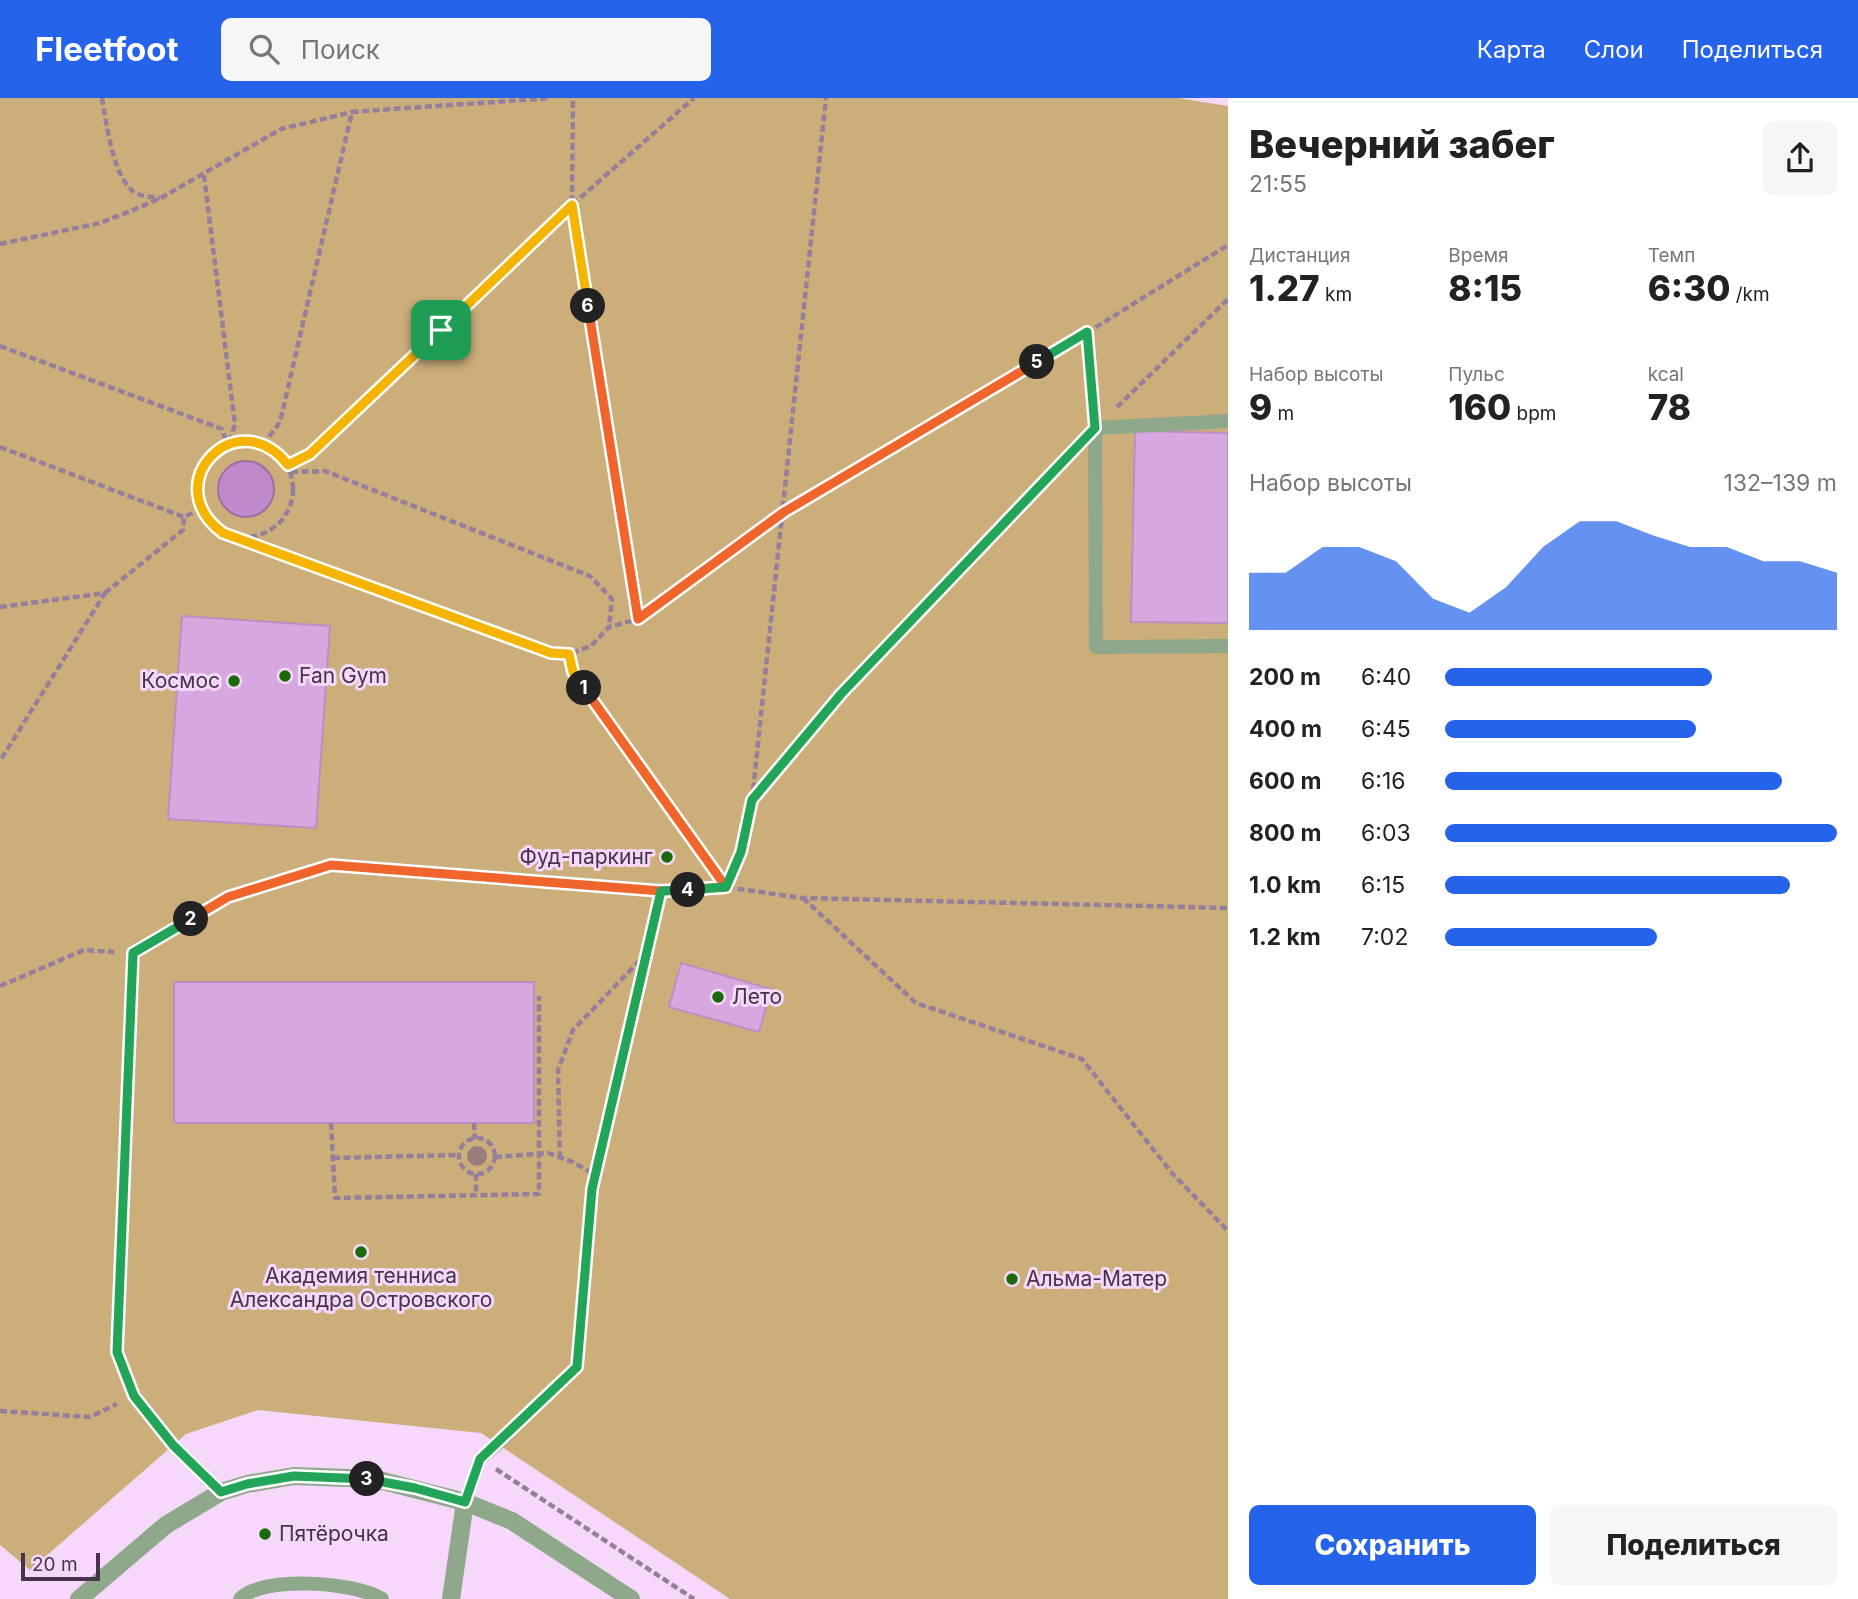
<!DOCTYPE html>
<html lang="ru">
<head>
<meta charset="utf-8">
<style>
  body { margin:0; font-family:Inter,sans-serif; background:#f6f6f6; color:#222; height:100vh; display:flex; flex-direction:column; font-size:26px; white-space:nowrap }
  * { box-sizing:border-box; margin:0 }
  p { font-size:23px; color:#767676 }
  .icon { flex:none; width:38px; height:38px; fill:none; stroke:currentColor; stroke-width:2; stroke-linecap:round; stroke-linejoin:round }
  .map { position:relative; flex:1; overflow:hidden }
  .sheet { display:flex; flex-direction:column; background:#fff; width:630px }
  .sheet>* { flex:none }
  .scale { position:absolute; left:21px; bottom:18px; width:79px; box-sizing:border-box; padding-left:7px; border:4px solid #47344a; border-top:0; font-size:19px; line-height:24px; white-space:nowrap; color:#47344a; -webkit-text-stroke:5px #f5d8fa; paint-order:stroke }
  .pin { position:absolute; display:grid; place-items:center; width:60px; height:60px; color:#fff; margin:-30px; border-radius:14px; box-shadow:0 4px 10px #0006 }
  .km { position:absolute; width:35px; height:35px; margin:-18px; border-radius:50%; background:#222; color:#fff; font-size:19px; line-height:35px; text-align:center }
  .round { display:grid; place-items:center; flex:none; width:74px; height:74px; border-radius:10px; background:#f6f6f6 }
  .summary { display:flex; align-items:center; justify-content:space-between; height:119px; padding:0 21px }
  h1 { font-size:38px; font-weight:800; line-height:52px }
  .stats { display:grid; grid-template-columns:repeat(3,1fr); gap:10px; height:119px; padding:7px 21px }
  .stats div { display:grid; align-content:center }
  .stats b { font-size:35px; font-weight:800 }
  .stats small { font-size:19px; font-weight:400 }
  .stats p { font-size:19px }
  .chart { height:196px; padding:14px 21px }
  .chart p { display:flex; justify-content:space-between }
  .chart svg { width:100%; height:126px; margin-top:7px; fill:#2563eb; opacity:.7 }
  .button { display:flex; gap:14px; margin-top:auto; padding:14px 21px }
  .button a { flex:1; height:80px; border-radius:10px; background:#2563eb; color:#fff; font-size:28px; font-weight:800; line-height:80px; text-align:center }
  .button a+a { background:#f6f6f6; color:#222 }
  ul { padding:0 21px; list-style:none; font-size:23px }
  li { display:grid; grid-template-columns:112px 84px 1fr; align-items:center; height:52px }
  li i { height:18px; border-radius:9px; background:#2563eb }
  header { display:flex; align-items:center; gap:42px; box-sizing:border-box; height:98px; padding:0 35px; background:#2563eb; color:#fff }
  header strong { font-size:33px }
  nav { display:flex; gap:38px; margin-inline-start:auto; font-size:24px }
  .search { width:490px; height:63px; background:#f6f6f6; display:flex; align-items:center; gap:18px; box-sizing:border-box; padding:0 24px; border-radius:10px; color:#767676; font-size:26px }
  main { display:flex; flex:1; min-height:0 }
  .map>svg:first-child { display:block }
  .green { fill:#ccae7b }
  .water { fill:#c089ca; stroke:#9c70a4; stroke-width:2 }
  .building { fill:#d6a8df; stroke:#bc8fc4; stroke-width:2 }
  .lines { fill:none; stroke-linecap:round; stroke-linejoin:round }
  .path { stroke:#967f9a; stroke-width:4.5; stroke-dasharray:7 3.5; stroke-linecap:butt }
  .lane { stroke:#8fa78a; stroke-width:14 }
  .street { stroke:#8fa78a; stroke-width:18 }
  .tree { fill:#957e7a }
  .split-1-casing { stroke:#fff; stroke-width:14 }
  .split-2-casing { stroke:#fff; stroke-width:14 }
  .split-3-casing { stroke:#fff; stroke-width:14 }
  .split-4-casing { stroke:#fff; stroke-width:14 }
  .split-5-casing { stroke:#fff; stroke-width:14 }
  .split-6-casing { stroke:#fff; stroke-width:14 }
  .split-7-casing { stroke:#fff; stroke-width:14 }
  .split-1 { stroke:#f5b400; stroke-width:9 }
  .split-2 { stroke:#f0652b; stroke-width:9 }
  .split-3 { stroke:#22a559; stroke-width:9 }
  .split-4 { stroke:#22a559; stroke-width:9 }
  .split-5 { stroke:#22a559; stroke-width:9 }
  .split-6 { stroke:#f0652b; stroke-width:9 }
  .split-7 { stroke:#f5b400; stroke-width:9 }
  .poi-dot { fill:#1b690a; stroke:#f5d8fa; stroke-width:2.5 }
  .labels { text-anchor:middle; stroke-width:6; stroke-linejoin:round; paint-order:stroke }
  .poi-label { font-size:21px; fill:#47344a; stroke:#f5d8fa; text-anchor:start }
</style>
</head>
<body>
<header>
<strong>Fleetfoot</strong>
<div class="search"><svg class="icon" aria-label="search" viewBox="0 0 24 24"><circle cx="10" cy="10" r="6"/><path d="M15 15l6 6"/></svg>Поиск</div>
<nav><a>Карта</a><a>Слои</a><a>Поделиться</a></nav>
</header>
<main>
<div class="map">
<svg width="1228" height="1501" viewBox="0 0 1228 1501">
  <rect width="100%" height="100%" fill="#f5d8fa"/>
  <polygon class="green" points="0,0 1178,0 1228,8 1228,1501 730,1501 481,1335 258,1312 186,1336 30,1472 0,1447"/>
  <circle class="water" cx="246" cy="391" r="28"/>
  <g class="building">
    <polygon points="1135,333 1228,335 1228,525 1131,524"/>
    <polygon points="182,518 330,528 316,730 168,721"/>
    <polygon points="681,865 771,891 759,934 669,909"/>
    <rect x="174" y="884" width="360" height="141"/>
  </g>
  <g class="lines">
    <g class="path">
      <path d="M102,0C106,24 114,87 138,96C145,99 153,99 160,100"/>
      <polyline points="204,77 235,327 228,346"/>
      <polyline points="0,146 100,125 131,113 161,100 281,31 352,14"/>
      <polyline points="1088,234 1094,313"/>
      <polyline points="0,248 222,331 227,345"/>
      <polyline points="1117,309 1228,201"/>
      <circle cx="245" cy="391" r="48"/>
      <polyline points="263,347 280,324 352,14 550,0"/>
      <polyline points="0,349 184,419"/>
      <polyline points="288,367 310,356 572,107 573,0"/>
      <polyline points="291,374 325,373 590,478 612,501 609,529"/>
      <polyline points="236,439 551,555 569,556 591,548 609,529 638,521 784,414 1088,234 1228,147"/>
      <polyline points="105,495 183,432 184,419 201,411"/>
      <polyline points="0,509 105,495 0,663"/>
      <polyline points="638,521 572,107 694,0"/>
      <polyline points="569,556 573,574 726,789 802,800 1228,810"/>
      <polyline points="752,702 826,0"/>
      <polyline points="679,792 726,789 741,754 752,702 841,596 1076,349"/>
      <polyline points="803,800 916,905 1082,961 1171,1074 1228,1133"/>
      <polyline points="0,888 84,852 114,854"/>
      <polyline points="331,1025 335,1100 539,1096 539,898"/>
      <polyline points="474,1025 475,1041"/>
      <circle cx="477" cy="1058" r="18"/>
      <polyline points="495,1059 548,1055 573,1064 595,1077"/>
      <polyline points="333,1060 459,1057"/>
      <polyline points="560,1060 558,972 573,932 645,857"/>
      <polyline points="476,1076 476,1097"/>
      <polyline points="0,1313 90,1319 117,1306"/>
      <polyline points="518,1326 577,1269 592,1091 656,812"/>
      <polyline points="496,1371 694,1501"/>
    </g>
    <g class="lane">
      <polyline points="1228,323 1095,330 1096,549 1228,548"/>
      <polyline points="221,1394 173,1347 134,1298 117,1254 133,855 228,799 331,767 661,793"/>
      <polyline points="465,1404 480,1361 505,1339"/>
      <path d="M240,1501C263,1477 355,1484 382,1501"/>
    </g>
    <g class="street">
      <polyline points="79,1501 166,1427 221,1394 247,1386 294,1378 375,1381 465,1404 512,1423 631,1501"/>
      <polyline points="451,1501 465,1404"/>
    </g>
  </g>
  <circle class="tree" cx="477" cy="1058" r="10"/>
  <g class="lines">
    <defs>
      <path id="split-1" d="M441,232L310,356L288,367C237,302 156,386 223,435L551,555L569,556L573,574L584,590"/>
      <polyline id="split-2" points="191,821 228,799 331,767 661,793 726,789 584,590"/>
      <polyline id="split-3" points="191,821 133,855 117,1254 134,1298 173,1347 221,1394 247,1386 294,1378 367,1381"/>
      <polyline id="split-4" points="367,1381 415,1390 465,1404 480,1361 577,1269 592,1091 661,793 688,792"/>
      <polyline id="split-5" points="688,792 726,789 741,754 752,702 841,596 1095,330 1087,234 1037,264"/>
      <polyline id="split-6" points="588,208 638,521 784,414 1037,264"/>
      <polyline id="split-7" points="441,232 572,107 588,208"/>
    </defs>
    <use href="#split-1" class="split-1-casing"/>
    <use href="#split-2" class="split-2-casing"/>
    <use href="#split-3" class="split-3-casing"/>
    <use href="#split-4" class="split-4-casing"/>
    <use href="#split-5" class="split-5-casing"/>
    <use href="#split-6" class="split-6-casing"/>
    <use href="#split-7" class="split-7-casing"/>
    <use href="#split-1" class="split-1"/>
    <use href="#split-2" class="split-2"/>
    <use href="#split-3" class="split-3"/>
    <use href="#split-4" class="split-4"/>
    <use href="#split-5" class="split-5"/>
    <use href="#split-6" class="split-6"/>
    <use href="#split-7" class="split-7"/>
  </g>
  <g class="poi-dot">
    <circle cx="285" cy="578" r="7"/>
    <circle cx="234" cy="583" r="7"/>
    <circle cx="667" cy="759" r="7"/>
    <circle cx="718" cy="899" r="7"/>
    <circle cx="361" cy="1154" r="7"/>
    <circle cx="1012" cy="1181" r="7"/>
    <circle cx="265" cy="1436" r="7"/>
  </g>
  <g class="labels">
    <g class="poi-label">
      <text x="299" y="585">Fan Gym</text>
      <text x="220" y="590" text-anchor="end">Космос</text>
      <text x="653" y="766" text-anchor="end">Фуд-паркинг</text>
      <text x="732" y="906">Лето</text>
      <text x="361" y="1185" text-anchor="middle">Академия тенниса<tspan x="361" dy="24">Александра Островского</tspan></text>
      <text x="1026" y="1188">Альма-Матер</text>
      <text x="279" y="1443">Пятёрочка</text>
    </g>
  </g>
</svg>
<div class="scale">20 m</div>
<div class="pin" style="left:441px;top:232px;background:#1e9e55"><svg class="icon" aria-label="arrive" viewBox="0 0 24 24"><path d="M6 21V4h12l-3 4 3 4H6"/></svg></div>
<b class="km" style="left:584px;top:590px">1</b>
<b class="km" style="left:191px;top:821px">2</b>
<b class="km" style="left:367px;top:1381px">3</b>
<b class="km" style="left:688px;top:792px">4</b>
<b class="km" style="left:1037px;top:264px">5</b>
<b class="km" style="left:588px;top:208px">6</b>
</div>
<section class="sheet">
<div class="summary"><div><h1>Вечерний забег</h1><p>21:55</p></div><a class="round"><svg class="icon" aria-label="share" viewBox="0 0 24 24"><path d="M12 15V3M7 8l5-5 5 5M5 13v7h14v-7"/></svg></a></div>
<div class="stats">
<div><p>Дистанция</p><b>1.27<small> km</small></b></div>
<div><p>Время</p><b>8:15</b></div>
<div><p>Темп</p><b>6:30<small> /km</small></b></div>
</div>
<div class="stats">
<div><p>Набор высоты</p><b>9<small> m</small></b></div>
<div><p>Пульс</p><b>160<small> bpm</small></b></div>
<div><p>kcal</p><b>78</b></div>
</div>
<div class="chart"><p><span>Набор высоты</span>132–139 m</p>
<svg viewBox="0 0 160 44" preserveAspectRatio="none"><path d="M0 44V24L10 24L20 15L30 15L40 20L50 33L60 38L70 29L80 15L90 6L100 6L110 11L120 15L130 15L140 20L150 20L160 24V44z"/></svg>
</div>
<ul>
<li><b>200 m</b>6:40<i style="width:68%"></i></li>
<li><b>400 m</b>6:45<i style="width:64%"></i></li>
<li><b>600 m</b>6:16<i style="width:86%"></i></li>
<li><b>800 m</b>6:03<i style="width:100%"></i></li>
<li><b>1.0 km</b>6:15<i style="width:88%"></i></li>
<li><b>1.2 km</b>7:02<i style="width:54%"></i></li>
</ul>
<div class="button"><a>Сохранить</a><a>Поделиться</a></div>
</section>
</main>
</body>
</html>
